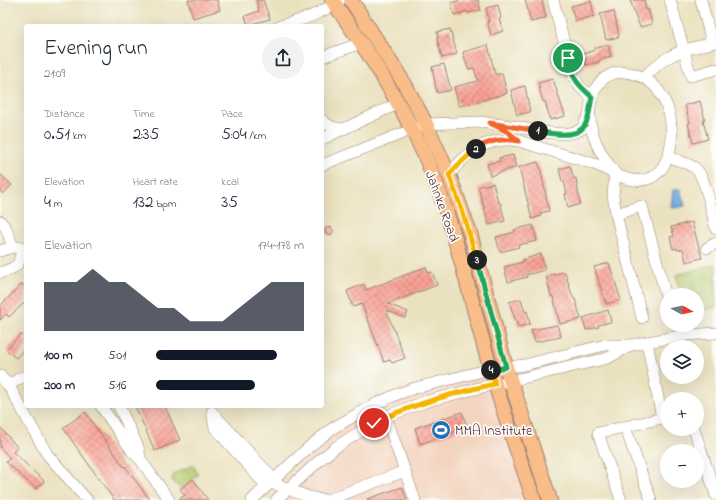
<!DOCTYPE html>
<html lang="en">
<head>
<meta charset="utf-8">
<style>
  body { margin:0; font-family:"Indie Flower",sans-serif; background:#f2f2f3; color:#1f2937; height:100vh; display:flex; flex-direction:column; font-size:15px; white-space:nowrap }
  * { box-sizing:border-box; margin:0 }
  p { font-size:13px; color:#747a83 }
  .icon { flex:none; width:22px; height:22px; fill:none; stroke:currentColor; stroke-width:2; stroke-linecap:round; stroke-linejoin:round }
  .map { position:relative; flex:1; overflow:hidden }
  .side { position:absolute; left:24px; top:24px; width:300px; height:384px; display:flex; flex-direction:column; background:#fff; border-radius:4px; box-shadow:0 4px 16px #0002 }
  .side>* { flex:none }
  .needle { width:26px; rotate:98deg }
  .buttons { position:absolute; left:660px; top:288px; display:grid; gap:8px }
  .buttons a { display:grid; place-items:center; width:44px; height:44px; border-radius:50%; background:#fff; box-shadow:0 4px 16px #0002; font-size:20px }
  .pin { position:absolute; display:grid; place-items:center; width:34px; height:34px; color:#fff; margin:-17px; border:2px solid #fff; border-radius:50%; box-shadow:0 1px 4px #0007 }
  .km { position:absolute; width:20px; height:20px; margin:-10px; border-radius:50%; background:#222; color:#fff; font-size:11px; line-height:20px; text-align:center }
  .round { display:grid; place-items:center; flex:none; width:42px; height:42px; border-radius:21px; background:#f2f2f3 }
  .head { display:flex; align-items:center; justify-content:space-between; height:68px; padding:0 20px }
  h1 { font-size:22px; font-weight:600; line-height:30px }
  .stats { display:grid; grid-template-columns:repeat(3,1fr); gap:6px; height:68px; padding:4px 20px }
  .stats div { display:grid; align-content:center }
  .stats b { font-size:17px; font-weight:600 }
  .stats small { font-size:11px; font-weight:400 }
  .stats p { font-size:11px }
  .chart { height:112px; padding:8px 20px }
  .chart p { display:flex; justify-content:space-between }
  .chart svg { width:100%; height:72px; margin-top:4px; fill:#111827; opacity:.7 }
  ul { padding:0 20px; list-style:none; font-size:13px }
  li { display:grid; grid-template-columns:64px 48px 1fr; align-items:center; height:30px }
  li i { height:10px; border-radius:5px; background:#111827 }
  .map>svg:first-child { display:block }
  .built { fill:#f3d4bf }
  .park { fill:url(#park-crowns); stroke:#7f744d }
  .water { fill:#6bacde; stroke:#5a6684 }
  .building { fill:url(#building-cross-hatch) }
  .lines { fill:none; stroke-linecap:round; stroke-linejoin:round }
  .minor-casing { stroke:#9a8074; stroke-width:12 }
  .major-casing { stroke:#9a8074; stroke-width:16 }
  .minor { stroke:#fff; stroke-width:11 }
  .major { stroke:#f8bd89; stroke-width:14 }
  .split-1-casing { stroke:#fff; stroke-width:8 }
  .split-2-casing { stroke:#fff; stroke-width:8 }
  .split-3-casing { stroke:#fff; stroke-width:8 }
  .split-4-casing { stroke:#fff; stroke-width:8 }
  .split-5-casing { stroke:#fff; stroke-width:8 }
  .split-1 { stroke:#22a559; stroke-width:5 }
  .split-2 { stroke:#f0652b; stroke-width:5 }
  .split-3 { stroke:#f5b400; stroke-width:5 }
  .split-4 { stroke:#22a559; stroke-width:5 }
  .split-5 { stroke:#f5b400; stroke-width:5 }
  .labels { text-anchor:middle; stroke-width:3.5; stroke-linejoin:round; paint-order:stroke }
  .street-label { font-size:14px; fill:#4a1f2b; stroke:#fdfcf7 }
  .poi-label { font-size:14px; fill:#4a1f2b; stroke:#fdfcf7; text-anchor:start }
</style>
</head>
<body>
<div class="map">
<svg width="716" height="500" viewBox="0 0 716 500">
  <defs>
    <pattern id="park-crowns" width="20" height="18" patternUnits="userSpaceOnUse"><rect width="20" height="18" fill="#b4ca6f"/><path d="M2 6a3 3 0 1 1 6 0M12 15a3 3 0 1 1 6 0" fill="none" stroke="#9cad60"/></pattern>
    <pattern id="building-cross-hatch" width="8" height="8" patternUnits="userSpaceOnUse"><rect width="8" height="8" fill="#f9a396"/><path d="M0 0l8 8M0 8l8-8" fill="none" stroke="#cc847b"/></pattern>
  </defs>
  <rect width="100%" height="100%" fill="#fdfcf7"/>
  <filter id="ink" filterUnits="userSpaceOnUse"><feTurbulence type="fractalNoise" baseFrequency=".025" numOctaves="2"/><feDisplacementMap in="SourceGraphic" scale="8" xChannelSelector="R" yChannelSelector="G"/><feConvolveMatrix kernelMatrix="1 2 1 2 8 2 1 2 1" color-interpolation-filters="sRGB"/></filter>
  <filter id="wash" filterUnits="userSpaceOnUse"><feTurbulence type="fractalNoise" baseFrequency=".012" numOctaves="4" result="noise"/><feDisplacementMap in="SourceGraphic" scale="16" xChannelSelector="R" yChannelSelector="G"/><feGaussianBlur stdDeviation="0.9" result="paint"/><feColorMatrix in="noise" values="0 0 0 0 0 0 0 0 0 0 0 0 0 0 0 0 0 1.4 0 .05"/><feComposite in="paint" operator="in"/></filter>
  <g filter="url(#wash)">
    <rect width="100%" height="100%" fill="#eae1be"/>
    <polygon class="built" points="496,366 540,500 280,500 275,489 348,419 395,394"/>
    <g class="park">
      <polygon points="716,264 716,307 697,312 697,295 681,295 676,275"/>
      <polygon points="193,465 198,475 180,489 172,480 174,474"/>
    </g>
    <polygon class="water" points="680,189 685,206 674,208 671,207 673,190"/>
    <g id="blocks">
      <g class="building">
        <polygon points="188,0 217,0 220,10 193,18"/>
        <polygon points="256,0 263,0 270,19 248,25 245,16 259,11"/>
        <polygon points="460,0 478,0 481,10 468,13 467,11 454,15 451,3"/>
        <polygon points="525,0 542,0 546,18 531,22"/>
        <polygon points="630,0 644,0 646,10 648,9 652,24 640,27"/>
        <polygon points="591,1 594,16 575,21 571,6"/>
        <polygon points="498,5 501,18 499,19 503,31 491,35 487,21 489,21 486,8"/>
        <polygon points="614,11 619,37 606,40 600,14"/>
        <polygon points="450,29 457,54 442,58 437,39 438,38 437,32"/>
        <polygon points="488,45 495,74 502,74 507,93 483,100 479,101 479,102 459,106 454,87 478,81 474,68 468,69 463,52"/>
        <polygon points="608,45 611,57 599,60 599,62 586,65 583,54 595,50 595,48"/>
        <polygon points="444,64 451,90 437,93 432,67"/>
        <polygon points="553,79 565,116 550,120 545,101 543,102 538,83"/>
        <polygon points="525,86 530,112 517,115 511,90"/>
        <polygon points="700,101 705,120 703,121 708,139 693,143 688,124 690,123 685,105"/>
        <polygon points="513,155 516,167 490,176 487,164 500,161 499,158"/>
        <polygon points="538,162 539,166 540,166 549,211 540,213 541,216 532,219 519,167"/>
        <polygon points="570,166 574,179 576,178 580,204 568,208 565,194 567,194 564,181 562,181 559,169"/>
        <polygon points="0,174 12,185 3,194 0,191"/>
        <polygon points="493,183 498,202 500,202 505,221 489,225 478,187"/>
        <polygon points="692,222 702,258 686,262 683,249 677,250 677,248 673,249 670,237 674,236 671,227"/>
        <polygon points="533,225 537,241 518,245 519,247 500,252 496,237 515,232 514,230"/>
        <circle cx="329" cy="231" r="4"/>
        <polygon points="541,254 545,270 526,275 527,277 508,282 504,267 523,262 522,260"/>
        <polygon points="609,263 621,300 606,304 594,267"/>
        <polygon points="426,267 428,273 432,272 437,285 388,304 408,312 405,318 386,310 405,358 392,363 390,360 384,362 362,304 353,307 347,291 364,284 366,290"/>
        <polygon points="565,272 572,295 574,299 575,299 581,319 560,324 553,296 551,296 546,276"/>
        <polygon points="22,284 26,288 26,301 9,317 6,314 0,320 0,306"/>
        <polygon points="521,299 525,312 527,311 530,324 518,327 509,302"/>
        <polygon points="608,310 611,322 598,325 599,327 586,330 583,318"/>
        <polygon points="557,325 561,337 535,342 531,330"/>
        <polygon points="21,334 26,339 26,347 16,358 6,350"/>
        <polygon points="135,406 165,406 180,440 155,451"/>
        <polygon points="85,412 124,467 125,466 150,500 114,500 63,428"/>
        <polygon points="462,412 467,427 420,444 415,428"/>
        <polygon points="0,427 18,448 13,452 44,481 36,489 6,462 10,458 0,447"/>
        <polygon points="193,479 208,500 178,500 185,495 180,489"/>
        <polygon points="402,487 407,500 367,500 367,499"/>
      </g>
    </g>
  </g>
  <g filter="url(#ink)">
    <use href="#blocks" fill-opacity="0" stroke="#9a8074" stroke-width="1"/>
    <g class="lines">
      <defs>
        <g id="minor">
          <polyline points="553,0 573,76 580,87 592,97"/>
          <polyline points="670,0 691,76 716,69"/>
          <path d="M280,26C304,19 319,15 340,0"/>
          <polyline points="322,57 361,43"/>
          <path d="M644,77C652,70 659,62 669,57C682,49 697,47 712,43L701,0"/>
          <polyline points="322,120 331,127 342,129"/>
          <polyline points="322,139 399,103"/>
          <path d="M669,157C677,160 687,163 695,168C706,176 712,215 716,229"/>
          <polyline points="322,165 426,124 480,122 519,127 542,132 564,134 575,132 582,129 589,115"/>
          <polyline points="615,173 613,195 616,214 642,318"/>
          <path d="M449,175C466,152 489,136 519,141C544,149 569,156 594,164C606,168 616,176 628,179C663,188 674,152 671,124C670,111 665,100 658,90C643,70 608,63 595,90C581,119 597,151 615,173"/>
          <polyline points="616,214 642,206 666,296"/>
          <polyline points="0,221 6,228 13,247"/>
          <polyline points="707,248 716,243"/>
          <polyline points="0,251 13,247 19,247"/>
          <path d="M0,273C19,266 19,267 22,247"/>
          <polyline points="647,342 662,418"/>
          <polyline points="0,376 9,386 47,454 87,500"/>
          <polyline points="9,386 18,379 26,376"/>
          <polyline points="101,406 132,451 140,459 169,500"/>
          <polyline points="119,406 138,447 140,456"/>
          <path d="M212,412L215,428L262,481C286,484 302,499 327,500L405,471"/>
          <polyline points="212,412 269,474 270,482"/>
          <polyline points="386,417 415,500"/>
          <polyline points="625,427 651,500"/>
          <polyline points="694,429 716,495"/>
          <polyline points="252,500 309,447 333,428 373,405 400,393 415,388 491,369 524,365 605,345 631,345 686,335 716,333"/>
          <polyline points="276,500 321,459 336,447 361,431 387,416 427,401 487,386 510,381 608,358 630,346"/>
          <polyline points="621,500 598,433 667,417"/>
        </g>
        <g id="major">
          <path d="M332,0C366,49 399,99 424,154C453,218 467,286 486,353C500,403 517,451 534,500"/>
          <polyline points="351,0 404,83 426,124 449,175 470,233 506,367 550,500"/>
        </g>
      </defs>
      <use href="#minor" class="minor-casing"/>
      <use href="#major" class="major-casing"/>
      <use href="#minor" class="minor"/>
      <use href="#major" class="major"/>
    </g>
  </g>
  <g class="lines" filter="url(#ink)">
    <defs>
      <path id="split-1" d="M538,131C551,134 577,139 585,125C590,116 590,106 592,97C576,83 573,79 568,58"/>
      <path id="split-2" d="M476,149C489,140 503,138 519,141L508,132L490,123L538,131"/>
      <polyline id="split-3" points="476,149 457,166 449,175 462,210 477,260"/>
      <polyline id="split-4" points="477,260 506,367 491,370"/>
      <path id="split-5" d="M374,423C412,404 453,393 495,384L491,370"/>
    </defs>
    <use href="#split-1" class="split-1-casing"/>
    <use href="#split-2" class="split-2-casing"/>
    <use href="#split-3" class="split-3-casing"/>
    <use href="#split-4" class="split-4-casing"/>
    <use href="#split-5" class="split-5-casing"/>
    <use href="#split-1" class="split-1"/>
    <use href="#split-2" class="split-2"/>
    <use href="#split-3" class="split-3"/>
    <use href="#split-4" class="split-4"/>
    <use href="#split-5" class="split-5"/>
  </g>
  <defs>
    <symbol id="stadium-disc" viewBox="-11 -11 22 22"><circle r="9.5" fill="#1f6fb2" stroke="#fdfcf7"/><path d="M0-5a6.5 5 0 1 0 0 10a6.5 5 0 1 0 0-10ZM-3.5-1.8h7v3.6h-7Z" fill="#fff"/></symbol>
  </defs>
  <g fill-rule="evenodd">
    <use href="#stadium-disc" x="430" y="419" width="22" height="22"/>
  </g>
  <g class="labels">
    <g class="street-label">
      <text transform="translate(443 206) rotate(70)" y="5">Jahnke Road</text>
    </g>
    <g class="poi-label">
      <text x="455" y="435">MMA Institute</text>
    </g>
  </g>
</svg>
<div class="buttons">
<a><svg class="needle" viewBox="-14 -14 28 28"><path d="M0-13l5 13h-10z" fill="#e53935"/><path d="M0 13l5-13h-10z" fill="#747a83"/></svg></a>
<a><svg class="icon" aria-label="layers" viewBox="0 0 24 24"><path d="M12 4l9 5-9 5-9-5zM3 14l9 5 9-5"/></svg></a>
<a>+</a>
<a>−</a>
</div>
<div class="pin" style="left:568px;top:58px;background:#1e9e55"><svg class="icon" aria-label="arrive" viewBox="0 0 24 24"><path d="M6 21V4h12l-3 4 3 4H6"/></svg></div>
<div class="pin" style="left:374px;top:423px;background:#d93025"><svg class="icon" aria-label="check" viewBox="0 0 24 24"><path d="M5 12l5 5 9-10"/></svg></div>
<b class="km" style="left:538px;top:131px">1</b>
<b class="km" style="left:476px;top:149px">2</b>
<b class="km" style="left:477px;top:260px">3</b>
<b class="km" style="left:491px;top:370px">4</b>
<section class="side">
<div class="head"><div><h1>Evening run</h1><p>21:09</p></div><a class="round"><svg class="icon" aria-label="share" viewBox="0 0 24 24"><path d="M12 15V3M7 8l5-5 5 5M5 13v7h14v-7"/></svg></a></div>
<div class="stats">
<div><p>Distance</p><b>0.51<small> km</small></b></div>
<div><p>Time</p><b>2:35</b></div>
<div><p>Pace</p><b>5:04<small> /km</small></b></div>
</div>
<div class="stats">
<div><p>Elevation</p><b>4<small> m</small></b></div>
<div><p>Heart rate</p><b>132<small> bpm</small></b></div>
<div><p>kcal</p><b>35</b></div>
</div>
<div class="chart"><p><span>Elevation</span>174–178 m</p>
<svg viewBox="0 0 160 44" preserveAspectRatio="none"><path d="M0 44V14L10 14L20 14L30 6L40 14L50 14L60 22L70 30L80 30L90 38L100 38L110 38L120 30L130 22L140 14L150 14L160 14V44z"/></svg>
</div>
<ul>
<li><b>100 m</b>5:01<i style="width:82%"></i></li>
<li><b>200 m</b>5:16<i style="width:67%"></i></li>
</ul>
</section>
</div>
</body>
</html>
